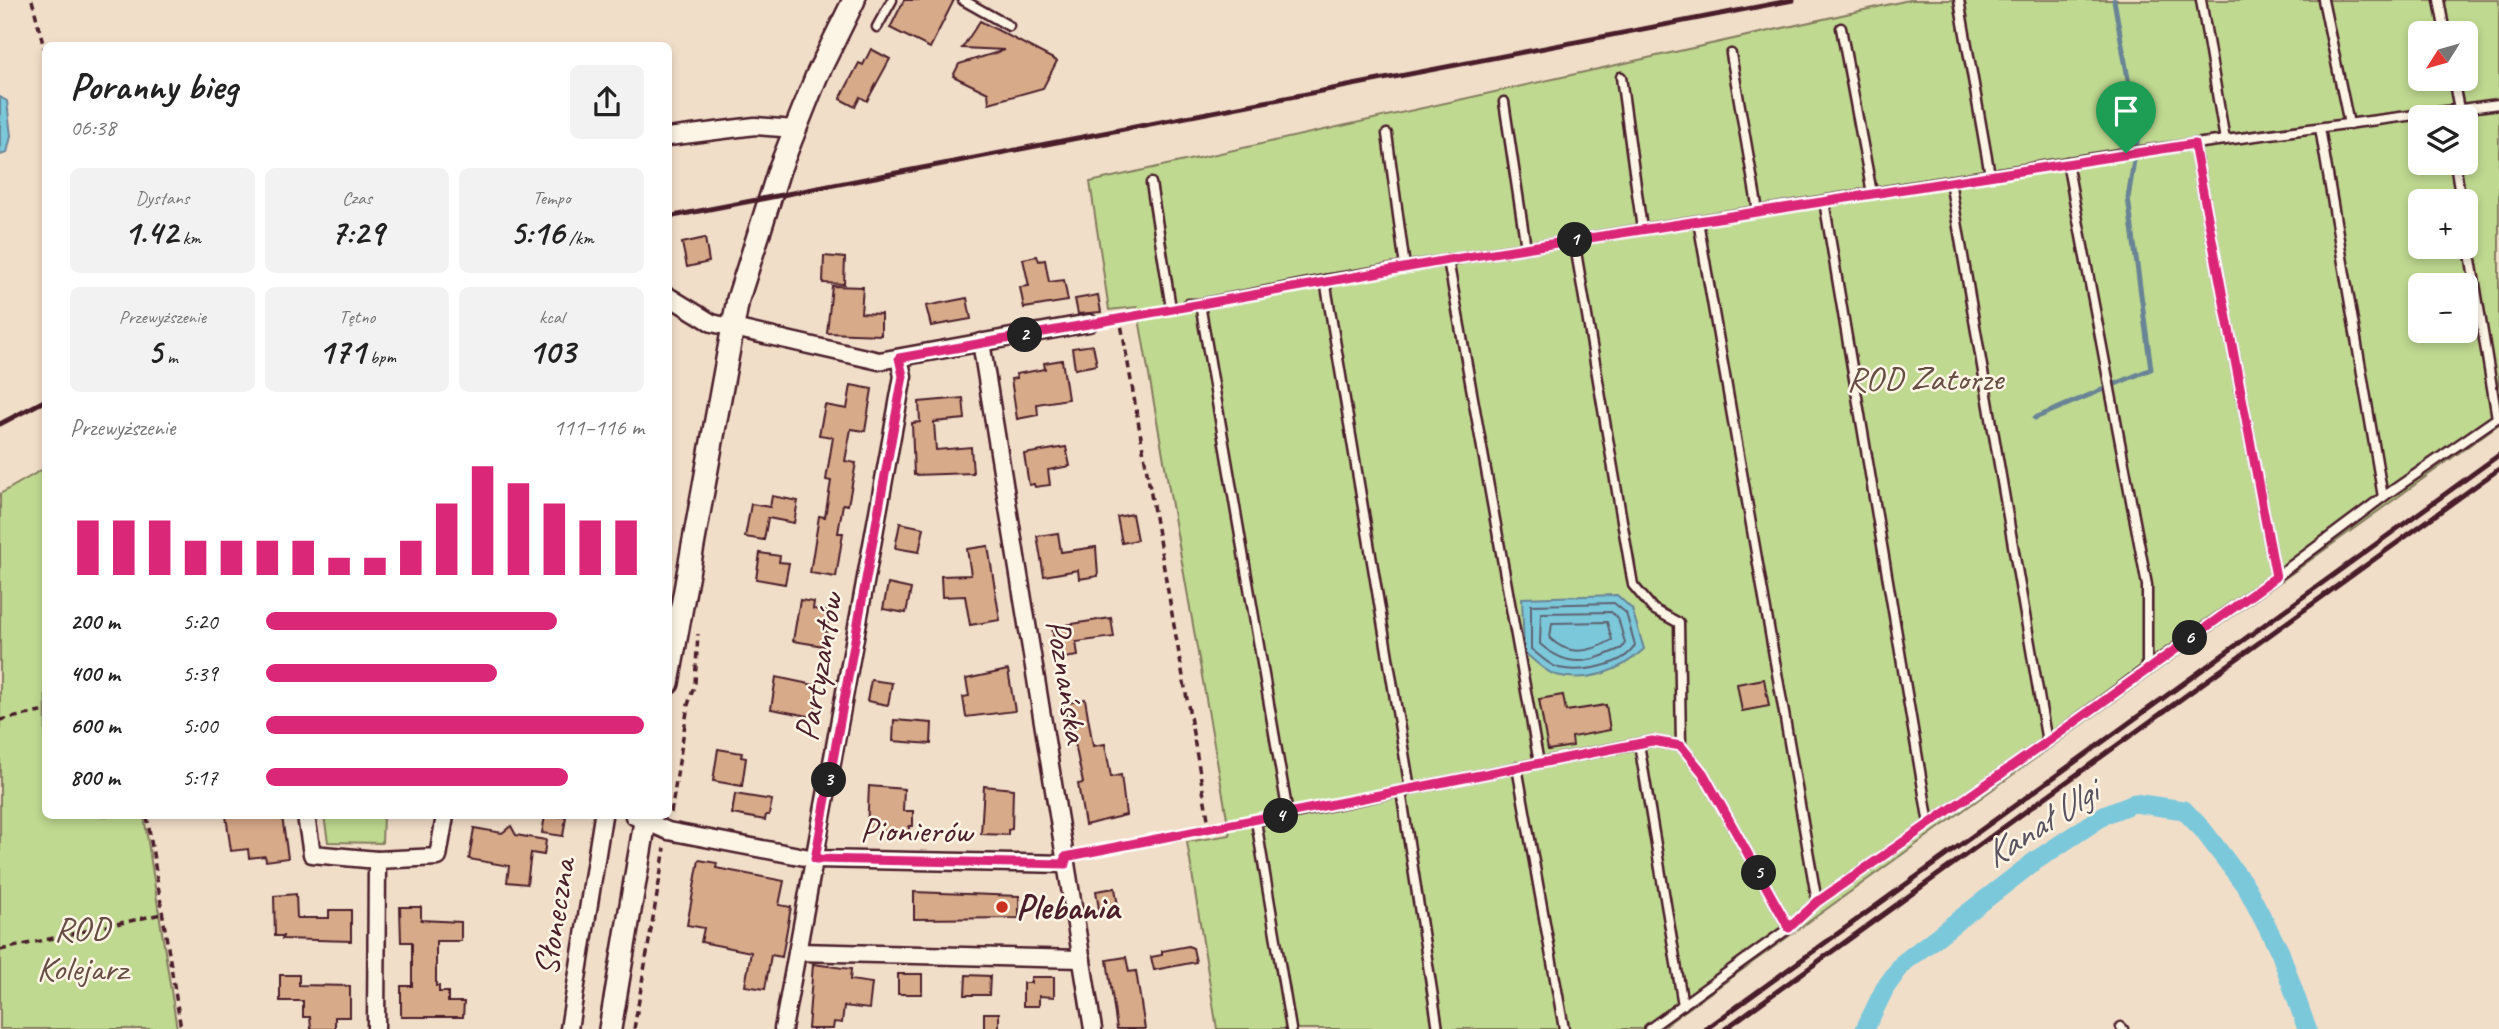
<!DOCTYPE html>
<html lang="pl">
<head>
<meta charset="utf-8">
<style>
  body { margin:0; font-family:Caveat,sans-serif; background:#f2f2f2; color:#222; height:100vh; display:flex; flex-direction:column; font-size:26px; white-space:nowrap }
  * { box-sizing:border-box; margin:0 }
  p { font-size:23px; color:#767676 }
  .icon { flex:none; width:38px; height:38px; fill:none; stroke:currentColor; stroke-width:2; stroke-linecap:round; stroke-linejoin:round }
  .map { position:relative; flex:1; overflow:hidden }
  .details { position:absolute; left:42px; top:42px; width:630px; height:777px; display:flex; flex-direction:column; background:#fff; border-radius:10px; box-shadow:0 4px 10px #0003 }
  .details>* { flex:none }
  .needle { width:46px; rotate:233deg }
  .tools { position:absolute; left:2408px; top:21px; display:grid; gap:14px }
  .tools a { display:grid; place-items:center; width:70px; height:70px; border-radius:10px; background:#fff; box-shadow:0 4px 10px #0003; font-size:35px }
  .pin { position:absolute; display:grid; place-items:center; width:60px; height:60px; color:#fff; margin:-72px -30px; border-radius:50% 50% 50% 0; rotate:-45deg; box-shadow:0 0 7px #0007 }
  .pin .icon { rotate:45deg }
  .km { position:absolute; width:35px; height:35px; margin:-18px; border-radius:50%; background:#222; color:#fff; font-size:19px; line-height:35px; text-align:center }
  .round { display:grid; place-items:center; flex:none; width:74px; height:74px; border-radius:10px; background:#f2f2f2 }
  .overview { display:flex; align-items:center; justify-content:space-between; height:119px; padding:0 28px }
  h1 { font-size:38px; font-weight:700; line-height:52px }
  .stats { display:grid; grid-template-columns:repeat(3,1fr); gap:10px; height:119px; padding:7px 28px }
  .stats div { display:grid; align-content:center; border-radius:10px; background:#f2f2f2; text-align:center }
  .stats b { font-size:35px; font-weight:700 }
  .stats small { font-size:19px; font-weight:400 }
  .stats p { font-size:19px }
  .chart { height:196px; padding:14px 28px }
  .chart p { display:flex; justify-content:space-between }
  .chart svg { width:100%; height:126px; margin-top:7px; stroke:#db2777; stroke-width:6 }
  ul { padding:0 28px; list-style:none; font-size:23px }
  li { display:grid; grid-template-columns:112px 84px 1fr; align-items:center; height:52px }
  li i { height:18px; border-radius:9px; background:#db2777 }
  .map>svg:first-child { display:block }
  .green { fill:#bfd990; stroke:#847c5e; stroke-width:2; fill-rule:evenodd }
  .water { fill:#7cc8db; stroke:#688495; stroke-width:2 }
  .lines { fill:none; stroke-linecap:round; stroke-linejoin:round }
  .shore { stroke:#5e6371; stroke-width:2 }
  .stream { stroke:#688495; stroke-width:5 }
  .canal { stroke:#7cc8db; stroke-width:19 }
  .building { fill:#d7aa89; stroke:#4a1f2b; stroke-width:2 }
  .service-casing { stroke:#4a1f2b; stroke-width:13 }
  .minor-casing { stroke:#4a1f2b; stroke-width:21 }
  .secondary-casing { stroke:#4a1f2b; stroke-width:26 }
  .path { stroke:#4a1f2b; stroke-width:3.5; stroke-dasharray:7 5; stroke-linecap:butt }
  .service { stroke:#fcf5e5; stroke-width:8 }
  .minor { stroke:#fcf5e5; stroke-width:16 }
  .secondary { stroke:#fcf5e5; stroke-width:21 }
  .rail { stroke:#4a1f2b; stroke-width:5 }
  .route-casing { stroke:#fff; stroke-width:14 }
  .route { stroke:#db2777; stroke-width:9 }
  .poi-dot { fill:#c8321e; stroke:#fcf5e5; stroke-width:2.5 }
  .labels { text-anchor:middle; stroke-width:5; stroke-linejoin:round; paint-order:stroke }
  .park-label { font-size:35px; fill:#674e44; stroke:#fcf5e5 }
  .street-label { font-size:35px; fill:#4a1f2b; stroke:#fcf5e5 }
  .poi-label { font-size:35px; font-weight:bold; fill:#4a1f2b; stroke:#fcf5e5; text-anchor:start }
  .water-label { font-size:37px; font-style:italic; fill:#595260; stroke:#fcf5e5 }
</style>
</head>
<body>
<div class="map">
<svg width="2499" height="1029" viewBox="0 0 2499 1029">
  <rect width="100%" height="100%" fill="#f1dec9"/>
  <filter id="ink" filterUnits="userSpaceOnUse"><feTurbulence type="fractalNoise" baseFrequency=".0143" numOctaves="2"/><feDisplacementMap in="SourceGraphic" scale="14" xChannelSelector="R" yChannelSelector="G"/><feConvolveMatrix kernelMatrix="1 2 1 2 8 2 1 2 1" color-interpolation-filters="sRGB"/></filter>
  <g filter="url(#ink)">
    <g class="green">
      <path d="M1909,0H2499V424L1660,1029H1217L1187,842L1230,835L1137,307L1109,310L1090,182ZM2420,33H2466V79H2420ZM2420,117H2466V163H2420ZM2420,201H2466V247H2420ZM2420,285H2466V331H2420Z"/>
      <polygon points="45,468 46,816 144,816 177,1029 0,1029 0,494"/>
      <polygon points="324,816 383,816 382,843 328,842"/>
    </g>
    <g class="water">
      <polygon points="0,97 7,101 11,136 7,153 0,155"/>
      <path d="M1617,595L1632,609L1644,649C1621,671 1588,683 1556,675C1545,672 1533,659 1524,652L1522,598Z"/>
    </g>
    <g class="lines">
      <g class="shore">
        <path d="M1614,603L1626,613L1635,645C1625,666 1580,673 1559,668C1549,666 1539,655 1531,649V605Z"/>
        <path d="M1611,612L1618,618L1625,643L1622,648C1589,662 1570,670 1540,644L1541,613Z"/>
        <path d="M1607,622L1612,640C1591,652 1568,657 1550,638L1552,623Z"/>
      </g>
      <polyline class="stream" points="2035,418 2151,369 2128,198 2138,135 2114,0"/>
      <polyline class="canal" points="1865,1029 1885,988 1903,963 2035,861 2106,814 2134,803 2184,810 2203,830 2247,888 2280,952 2307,1029"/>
    </g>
    <g class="building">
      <polygon points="904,0 954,0 930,48 890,28"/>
      <polygon points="980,21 1057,61 1043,88 989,103 988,93 953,76 959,64 1005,50 962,48"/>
      <polygon points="871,49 890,59 867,101 860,97 855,107 840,99 859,63 863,65"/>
      <polygon points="705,238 709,262 687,267 682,243"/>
      <polygon points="824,256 845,258 844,284 823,283"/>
      <polygon points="1037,256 1039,261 1045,260 1049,282 1064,280 1068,301 1024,308 1020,287 1029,286 1023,259"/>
      <polygon points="832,286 863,287 861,313 881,314 881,335 827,333"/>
      <polygon points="1098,295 1101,312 1078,314 1075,299"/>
      <polygon points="967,298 971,319 931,326 926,306"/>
      <polygon points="1093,345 1097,365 1075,369 1072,348"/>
      <polygon points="1062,360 1068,399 1037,404 1038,415 1017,419 1011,379 1017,378 1016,374 1045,369 1044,363"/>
      <polygon points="851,385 872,389 865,431 851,429 845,461 856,463 848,505 843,504 838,533 843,533 836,577 810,573 819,516 825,517 831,481 826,480 833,437 819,435 825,405 847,409"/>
      <polygon points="963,398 965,419 934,422 936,450 971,447 973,473 914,475 912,423 920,422 919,402"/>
      <polygon points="1066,447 1070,466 1048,470 1050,485 1035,487 1034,484 1029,485 1024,454"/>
      <polygon points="772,496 798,501 794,523 768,518 764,540 745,537 751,504 770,507"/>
      <polygon points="1132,514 1137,540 1122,543 1117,517"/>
      <polygon points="900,523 924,528 919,552 895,548"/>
      <polygon points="1058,533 1061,552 1096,547 1098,576 1079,579 1078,570 1044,576 1037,536"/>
      <polygon points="988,546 1000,620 970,625 965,596 942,597 941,576 971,575 967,549"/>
      <polygon points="760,553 780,556 779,562 789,563 785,584 756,579"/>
      <polygon points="888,584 911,589 906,613 883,609"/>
      <polygon points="800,600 814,602 813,609 830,612 824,646 793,641"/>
      <polygon points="1111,618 1114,637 1076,642 1078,656 1057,659 1052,627"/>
      <polygon points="1008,670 1015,711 966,717 963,697 969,696 966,679"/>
      <polygon points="776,677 814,685 813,689 819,690 814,717 771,709"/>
      <polygon points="1764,679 1769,706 1742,711 1737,684"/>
      <polygon points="871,680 892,683 888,705 867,701"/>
      <polygon points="1563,695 1566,711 1606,705 1610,730 1572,737 1573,746 1548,750 1539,699"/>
      <polygon points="1085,699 1093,746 1105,744 1111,777 1121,775 1126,815 1085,825 1078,784 1083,783 1074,738 1070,738 1065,704"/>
      <polygon points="894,720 932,723 931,744 893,741"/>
      <polygon points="718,749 742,753 741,757 746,758 742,786 713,781"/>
      <polygon points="869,786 904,789 903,811 913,811 913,826 909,826 909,832 867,831"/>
      <polygon points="984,786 1013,789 1012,829 1008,830 1008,835 981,834"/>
      <polygon points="735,794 772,800 769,815 766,815 765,820 732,814"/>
      <polygon points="226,816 282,816 288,858 266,861 265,856 249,858 248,849 231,851"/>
      <polygon points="545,816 566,817 563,836 542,833"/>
      <polygon points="511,826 516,835 546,840 544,855 531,853 527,884 507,882 509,866 469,859 474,828 502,833"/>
      <polygon points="699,860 717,863 716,868 784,881 779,905 791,907 782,957 771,955 765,989 745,986 751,952 701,942 704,928 687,925"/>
      <polygon points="1115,888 1119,912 1100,915 1096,891"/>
      <polygon points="914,892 1019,896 1019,918 914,919"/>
      <polygon points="296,894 297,918 329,918 329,910 351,910 351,941 282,939 283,936 275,936 274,896"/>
      <polygon points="400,907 421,907 421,920 461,922 461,941 436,941 436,986 439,986 439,992 448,992 448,1002 464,1002 463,1017 401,1017 401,986 412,986 412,942 401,942"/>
      <polygon points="1188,946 1193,948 1196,962 1154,970 1151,957 1162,955 1162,951"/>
      <polygon points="1126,957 1129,972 1136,971 1145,1029 1117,1029 1107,960"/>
      <polygon points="813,964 851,969 850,980 872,983 869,1009 844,1006 842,1023 834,1022 833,1029 808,1029"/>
      <rect x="898" y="974" width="24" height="20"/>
      <polygon points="280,975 299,975 299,985 350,986 350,1017 335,1017 335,1029 311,1029 310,1017 303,1017 303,1001 280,1001"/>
      <polygon points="966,975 990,976 989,995 965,995"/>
      <polygon points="1031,977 1054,977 1054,997 1039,996 1039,1006 1023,1006 1023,983 1031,983"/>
      <rect x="984" y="1013" width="15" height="16"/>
    </g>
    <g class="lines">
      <defs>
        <g id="service">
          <polyline points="963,0 1009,26"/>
          <polyline points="1959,0 1990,175"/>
          <polyline points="2201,0 2225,140"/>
          <polyline points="2323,0 2349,124"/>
          <polyline points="2439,0 2445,33"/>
          <polyline points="877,27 892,0"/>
          <polyline points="1841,28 1872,193"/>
          <polyline points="1731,54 1758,211"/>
          <polyline points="1621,77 1642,229"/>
          <polyline points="2453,79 2459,109"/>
          <polyline points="1504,102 1526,248"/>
          <polyline points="1387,134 1405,267"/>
          <polyline points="2455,163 2461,201"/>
          <polyline points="1151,183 1171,308"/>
          <polyline points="1698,221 1817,902 1789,928"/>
          <polyline points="1574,240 1633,585 1653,609 1679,623 1681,746"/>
          <polyline points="1448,260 2126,153 2499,104"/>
          <polyline points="1325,280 1448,260 1539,763 1410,789"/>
          <polyline points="1188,304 1200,304"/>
          <polyline points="2383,497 2497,418 2466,229"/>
          <polyline points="2276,577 2383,497 2320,128"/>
          <polyline points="2147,668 2276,577 2194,144"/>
          <polyline points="2047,742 2147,668 2147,585 2067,162"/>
          <polyline points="1639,744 1683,1005"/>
          <polyline points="1539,763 1652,741 1681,746 1703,773 1789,928 1649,1029"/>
          <polyline points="1517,767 1564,1029"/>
          <polyline points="1288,814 1200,304 1325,280 1410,789 1401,791"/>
          <polyline points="1929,824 2047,742 1950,181"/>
          <polyline points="1817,902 1929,824 1824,201"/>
          <polyline points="2121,1027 2123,1029"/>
          <polyline points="1291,1029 1256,821 1401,791 1438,1029"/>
        </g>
        <g id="minor">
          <polyline points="668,137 755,126 795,129"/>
          <polyline points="668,296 712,323 879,361 1089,323"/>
          <polyline points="981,342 1093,1029"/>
          <polyline points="306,816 312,854 377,860"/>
          <polyline points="634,816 668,831 815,859 1066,864"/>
          <polyline points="797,952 1082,959"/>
          <polyline points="376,1029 377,860 438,857 445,816"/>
          <polyline points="569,1029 603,816"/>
          <polyline points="783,1029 903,376 899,358"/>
        </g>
        <g id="secondary">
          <polyline points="668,683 738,299 779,170 817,75 854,0"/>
          <polyline points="610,1029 646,816"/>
        </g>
      </defs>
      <use href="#service" class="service-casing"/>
      <use href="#minor" class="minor-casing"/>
      <use href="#secondary" class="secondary-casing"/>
      <g class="path">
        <polyline points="32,0 46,56"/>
        <polyline points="1120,318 1159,310"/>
        <polyline points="0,720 46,711"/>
        <polyline points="671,813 688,705 695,683 698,634"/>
        <polyline points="147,816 181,1029"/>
        <polyline points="1210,830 1243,824"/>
        <polyline points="1080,854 1210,830 1120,318 1105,321"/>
        <polyline points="0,950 161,914"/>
        <polyline points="634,1029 665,848"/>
      </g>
      <use href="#service" class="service"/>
      <use href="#minor" class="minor"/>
      <use href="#secondary" class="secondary"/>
      <g class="rail">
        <polyline points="668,217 1793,0"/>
        <polyline points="0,424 46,400"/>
        <polyline points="1706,1029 2499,455"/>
        <polyline points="1725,1029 2499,469"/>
      </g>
    </g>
  </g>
  <g class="lines" filter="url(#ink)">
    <defs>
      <polygon id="route" points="2194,144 2276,577 2047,742 1817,902 1789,928 1703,773 1681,746 1652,741 1065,857 1066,864 815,859 903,376 899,358 1448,260"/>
    </defs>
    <use href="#route" class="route-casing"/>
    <use href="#route" class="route"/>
  </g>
  <circle class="poi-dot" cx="1002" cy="907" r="7"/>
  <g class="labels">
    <g class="park-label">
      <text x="1925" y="390">ROD Zatorze</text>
      <text x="82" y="940">ROD<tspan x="82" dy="40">Kolejarz</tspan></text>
    </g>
    <g class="street-label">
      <text transform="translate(818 667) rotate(-80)" y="12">Partyzantów</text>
      <text transform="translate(1068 681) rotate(81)" y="12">Poznańska</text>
      <text transform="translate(916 830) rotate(1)" y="12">Pionierów</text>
      <text transform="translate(554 917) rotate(-81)" y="12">Słoneczna</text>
    </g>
    <g class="poi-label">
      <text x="1016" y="919">Plebania</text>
    </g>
    <g class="water-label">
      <text transform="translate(2040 823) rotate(-33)" y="13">Kanał Ulgi</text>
    </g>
  </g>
</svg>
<div class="tools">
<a><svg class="needle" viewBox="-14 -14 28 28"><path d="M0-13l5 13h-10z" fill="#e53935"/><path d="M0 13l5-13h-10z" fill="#767676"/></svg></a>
<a><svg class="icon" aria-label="layers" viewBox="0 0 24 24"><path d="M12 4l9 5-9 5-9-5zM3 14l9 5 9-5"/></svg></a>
<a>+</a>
<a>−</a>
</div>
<div class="pin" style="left:2126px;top:153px;background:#1e9e55"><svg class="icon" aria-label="arrive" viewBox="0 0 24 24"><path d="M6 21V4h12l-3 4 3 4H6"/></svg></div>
<b class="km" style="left:1575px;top:240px">1</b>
<b class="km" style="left:1025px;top:335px">2</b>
<b class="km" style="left:829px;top:780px">3</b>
<b class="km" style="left:1281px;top:816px">4</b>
<b class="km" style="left:1759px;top:873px">5</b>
<b class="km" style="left:2190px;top:638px">6</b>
<section class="details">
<div class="overview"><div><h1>Poranny bieg</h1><p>06:38</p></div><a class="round"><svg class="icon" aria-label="share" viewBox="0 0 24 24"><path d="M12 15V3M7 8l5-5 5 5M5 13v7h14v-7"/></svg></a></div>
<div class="stats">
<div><p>Dystans</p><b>1.42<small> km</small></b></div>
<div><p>Czas</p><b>7:29</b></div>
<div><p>Tempo</p><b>5:16<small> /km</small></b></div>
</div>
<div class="stats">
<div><p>Przewyższenie</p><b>5<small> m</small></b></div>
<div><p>Tętno</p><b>171<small> bpm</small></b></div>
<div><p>kcal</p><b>103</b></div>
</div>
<div class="chart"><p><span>Przewyższenie</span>111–116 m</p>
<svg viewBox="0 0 160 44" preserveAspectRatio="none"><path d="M5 44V25M15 44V25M25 44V25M35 44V32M45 44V32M55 44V32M65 44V32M75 44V38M85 44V38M95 44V32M105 44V19M115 44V6M125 44V12M135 44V19M145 44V25M155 44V25"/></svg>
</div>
<ul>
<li><b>200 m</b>5:20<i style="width:77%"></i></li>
<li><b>400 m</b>5:39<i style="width:61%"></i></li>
<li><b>600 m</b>5:00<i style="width:100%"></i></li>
<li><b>800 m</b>5:17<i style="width:80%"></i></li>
</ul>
</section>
</div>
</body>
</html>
